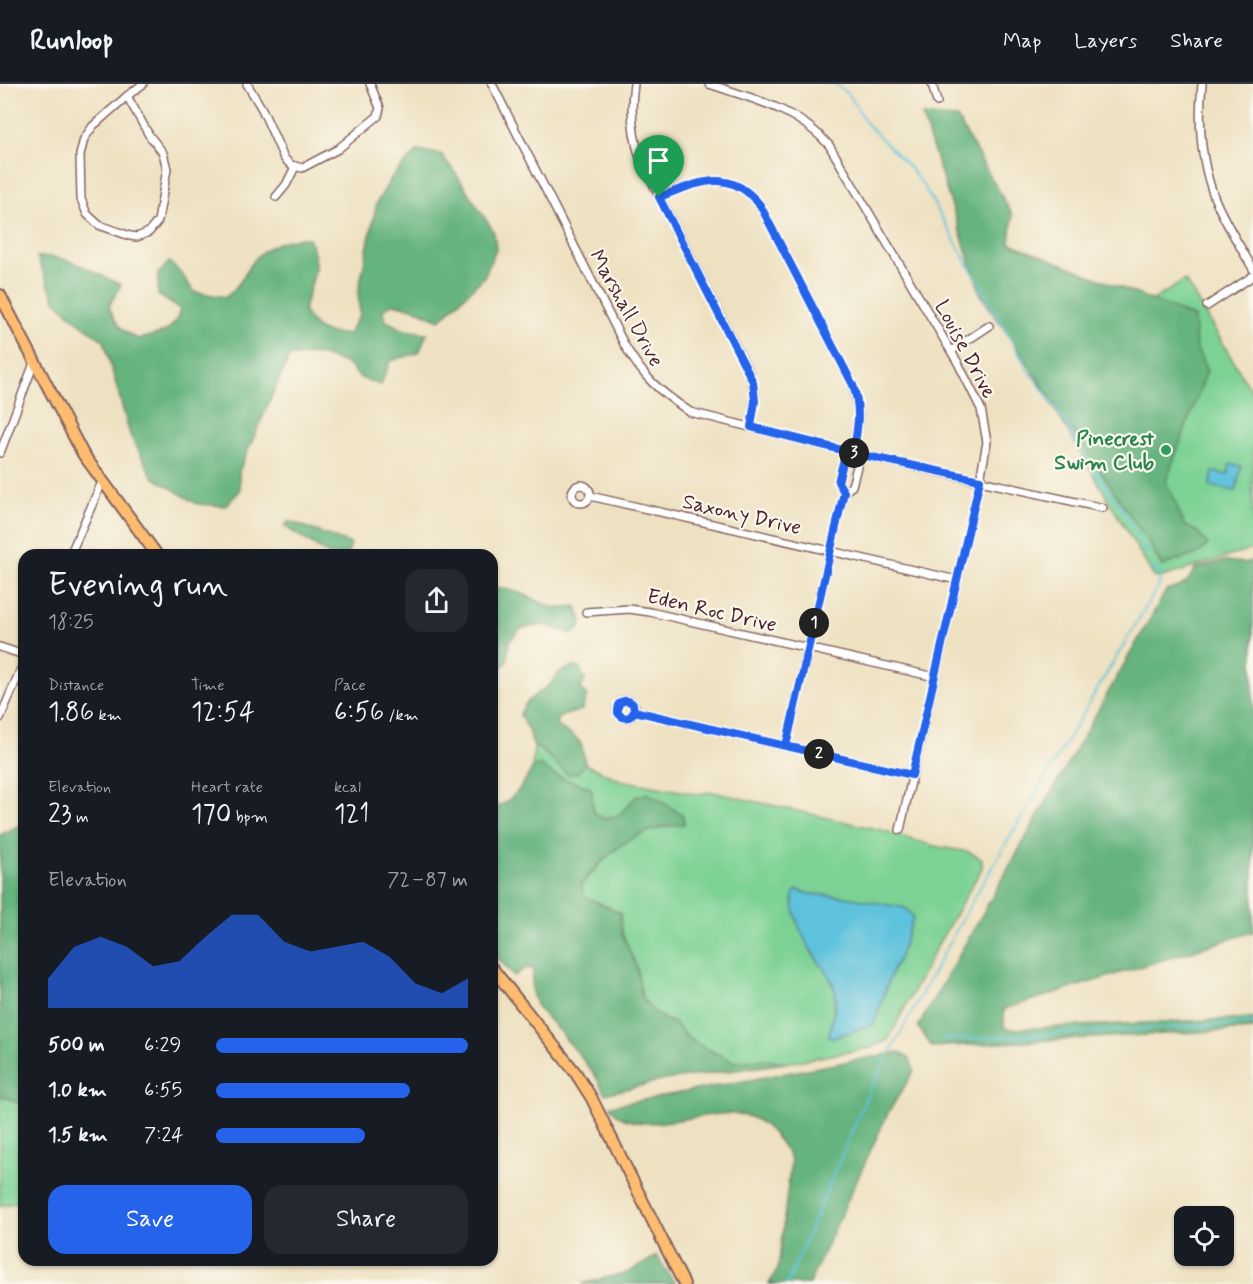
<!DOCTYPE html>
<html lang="en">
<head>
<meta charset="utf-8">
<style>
  body { margin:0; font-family:Mynerve,sans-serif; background:#242831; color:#f1f3f6; height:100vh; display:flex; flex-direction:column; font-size:22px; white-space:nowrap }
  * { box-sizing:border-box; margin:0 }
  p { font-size:20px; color:#9ea1a6 }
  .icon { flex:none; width:33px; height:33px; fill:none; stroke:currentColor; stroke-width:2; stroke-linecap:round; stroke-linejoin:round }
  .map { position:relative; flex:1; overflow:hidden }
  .details { position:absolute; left:18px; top:465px; width:480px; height:717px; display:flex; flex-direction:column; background:#171b24; border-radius:18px; box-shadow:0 2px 4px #0004 }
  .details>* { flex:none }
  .controls { position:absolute; left:1174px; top:1122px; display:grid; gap:12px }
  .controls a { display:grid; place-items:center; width:60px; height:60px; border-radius:12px; background:#171b24; box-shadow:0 2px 4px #0004; font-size:30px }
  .pin { position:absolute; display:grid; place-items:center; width:51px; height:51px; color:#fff; margin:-62px -26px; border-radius:50% 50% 50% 0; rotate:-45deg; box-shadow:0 0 6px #0007 }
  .pin .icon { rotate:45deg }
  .km { position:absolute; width:30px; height:30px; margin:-15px; border-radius:50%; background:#222; color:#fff; font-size:16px; line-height:30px; text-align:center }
  .round { display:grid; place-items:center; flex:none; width:63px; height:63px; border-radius:18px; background:#242831 }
  .head { display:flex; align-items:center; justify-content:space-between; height:102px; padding:0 30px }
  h1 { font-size:33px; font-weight:600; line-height:45px }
  .stats { display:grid; grid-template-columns:repeat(3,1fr); gap:9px; height:102px; padding:6px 30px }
  .stats div { display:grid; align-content:center }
  .stats b { font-size:26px; font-weight:600 }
  .stats small { font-size:16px; font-weight:400 }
  .stats p { font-size:16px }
  .chart { height:168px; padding:12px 30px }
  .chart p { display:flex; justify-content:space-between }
  .chart svg { width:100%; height:108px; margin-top:6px; fill:#2563eb; opacity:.7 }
  .action { display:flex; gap:12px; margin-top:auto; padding:12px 30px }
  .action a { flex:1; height:69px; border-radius:18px; background:#2563eb; color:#fff; font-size:24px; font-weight:600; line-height:69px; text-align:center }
  .action a+a { background:#242831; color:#f1f3f6 }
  ul { padding:0 30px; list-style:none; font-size:20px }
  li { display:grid; grid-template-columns:96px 72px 1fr; align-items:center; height:45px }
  li i { height:15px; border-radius:8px; background:#2563eb }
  header { display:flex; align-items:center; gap:36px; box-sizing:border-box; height:84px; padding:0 30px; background:#171b24; border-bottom:2px solid #363941 }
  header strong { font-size:28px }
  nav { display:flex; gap:33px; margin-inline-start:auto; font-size:21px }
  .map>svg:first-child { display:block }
  .green { fill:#7cd194; stroke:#637860; stroke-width:1.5; fill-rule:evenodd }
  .forest { fill:#65b37e; stroke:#586954; stroke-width:1.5 }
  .water { fill:#5ec2dc; stroke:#547084; stroke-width:1.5 }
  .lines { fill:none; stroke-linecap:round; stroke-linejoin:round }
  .stream { stroke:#5ec2dc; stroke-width:2 }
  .street-casing { stroke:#836360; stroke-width:10 }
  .primary-casing { stroke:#836360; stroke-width:14 }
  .street { stroke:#fff; stroke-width:7 }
  .primary { stroke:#febc70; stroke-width:10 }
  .route-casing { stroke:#fff; stroke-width:12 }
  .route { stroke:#2563eb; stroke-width:8 }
  .leisure-dot { fill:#2e9e5b; stroke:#fbf7ec; stroke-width:2 }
  .labels { text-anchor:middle; stroke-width:4.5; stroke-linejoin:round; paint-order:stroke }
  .street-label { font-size:21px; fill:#4a1f2b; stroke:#fbf7ec }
  .leisure-label { font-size:21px; font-weight:bold; fill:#27864d; stroke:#fbf7ec; text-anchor:end }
</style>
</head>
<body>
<header>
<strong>Runloop</strong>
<nav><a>Map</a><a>Layers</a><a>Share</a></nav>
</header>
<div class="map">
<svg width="1253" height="1200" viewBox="0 0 1253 1200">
  <rect width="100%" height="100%" fill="#fbf7ec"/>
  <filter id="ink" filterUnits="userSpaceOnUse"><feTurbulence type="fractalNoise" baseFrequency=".0167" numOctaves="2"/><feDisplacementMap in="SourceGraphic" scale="12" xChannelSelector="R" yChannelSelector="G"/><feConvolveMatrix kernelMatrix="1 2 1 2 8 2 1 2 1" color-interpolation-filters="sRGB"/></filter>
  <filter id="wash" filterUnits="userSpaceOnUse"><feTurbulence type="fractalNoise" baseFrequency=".008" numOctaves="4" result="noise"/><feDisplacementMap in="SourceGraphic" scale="24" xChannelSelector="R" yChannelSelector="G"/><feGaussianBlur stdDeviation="1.35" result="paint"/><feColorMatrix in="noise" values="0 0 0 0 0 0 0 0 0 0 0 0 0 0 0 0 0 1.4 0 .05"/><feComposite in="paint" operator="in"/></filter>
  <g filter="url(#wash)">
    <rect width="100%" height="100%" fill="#eee1c1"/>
    <g class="green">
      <polygon points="1185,196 1253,310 1253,465 1159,494 1154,493 1034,290"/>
      <path d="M534,663L540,665L568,690L577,689L585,680L620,696L697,710L713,708L806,729L881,746L934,762L969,768L982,775V784L936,864L888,956L870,964L786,979L769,975L734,978L699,961L686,952L674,939L664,935L654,928L642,914L637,884L622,849L620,829L584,812L581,801C614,764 631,745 683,740L636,713L619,731L604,735L594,729L591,704L554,691L540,682L532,685ZM797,806L810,810L846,813L899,875L892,886L874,940L833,954L829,952L834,926L835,906L829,892L811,867Z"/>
      <polygon points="0,999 24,1004 24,1117 0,1122"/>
    </g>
    <g class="forest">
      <polygon points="922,32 957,34 1013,132 1010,159 1194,233 1196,263 1207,287 1166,397 1185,442 1197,447 1208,461 1199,469 1162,482 1148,458 981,211"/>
      <path d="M418,67L441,70L456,90L494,148L496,165L484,193L440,236L413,224L392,220L383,226L386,237L405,246L427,249L419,269L390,277L381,301L361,294L346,279L315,270L289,273L239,387L240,407L225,422L197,420L153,393L130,351L104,257L77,237L55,216L37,173C67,170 94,188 121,201L109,222C116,240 121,247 138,255C159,250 175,249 180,225L158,211V190L169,178L181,189L194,208L226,213C241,200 241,195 251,180C265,161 287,153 309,154C323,187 310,195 304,227C317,249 324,250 348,250L360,231L358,209L377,118L392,93Z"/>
      <polygon points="289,437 351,460 347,471 329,471 284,442"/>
      <path d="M1253,476V848L1004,925V944L1010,945L1253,934V945L932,963L918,943L1167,505C1183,504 1188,498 1195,485L1225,477L1245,479Z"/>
      <path d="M492,502C503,505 515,507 525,511C547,520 551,528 576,522L582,536L579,546L572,550L546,541L522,544L509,557L507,578L499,585H492Z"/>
      <path d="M572,583L580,584L585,596L581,604L587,612L582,626L559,633L557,642C580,656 581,652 585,680L577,689L568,691L540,665L534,663L527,644L520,631C528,607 550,609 558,589Z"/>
      <path d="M540,681L554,691L591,704L594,729L604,735L619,731L636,713L648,709L683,731L684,740C632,745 614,764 581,800L584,812L620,829L622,849L637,884L642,914L654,928L664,935L674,939L686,952L699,961L734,978L769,975L786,979L665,996L605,1010L596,993L578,969L536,921L532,908L533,885L526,884L514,892L492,867V724C512,720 522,702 532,685Z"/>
      <polygon points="24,739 24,1021 0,1011 0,751"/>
      <path d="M899,968L910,975L914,987L888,1029L809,1200H769L778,1185L791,1076C782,1059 767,1038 747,1032C711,1021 652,1052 619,1032C615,1030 612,1025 610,1022Z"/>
      <polygon points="657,1172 675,1200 582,1200 629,1188"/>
    </g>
    <g class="water">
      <polygon points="1230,380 1241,382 1236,407 1210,402 1213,388 1228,391"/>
      <path d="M797,806L810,810L846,813L905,824L911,830L913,834L899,875L892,886L874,940L833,954L829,952C831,937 838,921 835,906C832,894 823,883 816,874C803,855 792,833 793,810Z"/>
    </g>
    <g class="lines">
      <g class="stream">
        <polyline points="836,0 850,12 866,39 910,84 925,104 1028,286 1066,337 1077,362 1123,426 1148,470"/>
        <polyline points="942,956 1253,939"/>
        <polyline points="787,1200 870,1005 971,819 1159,501 1160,488 1150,484"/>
      </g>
    </g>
  </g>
  <g filter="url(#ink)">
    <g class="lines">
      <defs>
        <g id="street">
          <polyline points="247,0 262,25 284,74 291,81 302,84 338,65 378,32 380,24 370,0"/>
          <path d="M492,0L625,262C644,294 659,307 690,328L853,369L1103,424"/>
          <path d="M634,0C630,26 632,49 640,74L749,288L755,310L751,343"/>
          <path d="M709,0C753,15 796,24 829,61L958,279L981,325L987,358L980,396L900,746"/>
          <polyline points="932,0 937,18"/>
          <path d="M1202,0C1198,38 1201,79 1215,115C1225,139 1240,162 1253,185"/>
          <polygon points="127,12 149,51 163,69 167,85 158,137 149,148 137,153 130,152 99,141 87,130 81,115 80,71 84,55 93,42"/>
          <polyline points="127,12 143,0"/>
          <polyline points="276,113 286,101 295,83"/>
          <path d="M659,113C698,99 729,82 760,121L853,301L859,332L853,369"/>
          <polyline points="1207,222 1253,192"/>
          <polyline points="951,267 989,242"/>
          <polyline points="0,369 34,279"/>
          <circle cx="581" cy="410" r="9"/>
          <polyline points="844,408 838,398 846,367"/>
          <polyline points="590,412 957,496"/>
          <polyline points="70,471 102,398"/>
          <polyline points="586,528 629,525 650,528 935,593"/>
          <polyline points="0,563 24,571"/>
          <circle cx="626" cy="625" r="9"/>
          <polyline points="634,627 912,691"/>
          <polyline points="0,634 24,578"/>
          <polyline points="786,662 844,408 852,402 860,371"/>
        </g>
        <g id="primary">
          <polyline points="0,211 83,370 157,471"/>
          <polyline points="492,884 575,988 591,1013 684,1200"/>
        </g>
      </defs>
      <use href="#street" class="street-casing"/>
      <use href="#primary" class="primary-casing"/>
      <use href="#street" class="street"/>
      <use href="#primary" class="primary"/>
    </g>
  </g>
  <g class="lines" filter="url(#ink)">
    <defs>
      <path id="route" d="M659,113L753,298L755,317L751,343L846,367L838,398L844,408L786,662L634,627L633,620C628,615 622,616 618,621V629C623,636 631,635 634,627L912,691L980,396L853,369C858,345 861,324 853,301L760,121C729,82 698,99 659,113"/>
    </defs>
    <use href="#route" class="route-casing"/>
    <use href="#route" class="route"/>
  </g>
  <circle class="leisure-dot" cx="1166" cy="366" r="6"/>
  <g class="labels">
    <g class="street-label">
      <text transform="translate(627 224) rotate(61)" y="7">Marshall Drive</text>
      <text transform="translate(966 265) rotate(62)" y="7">Louise Drive</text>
      <text transform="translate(742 430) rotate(13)" y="7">Saxony Drive</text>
      <text transform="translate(712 526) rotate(13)" y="7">Eden Roc Drive</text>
    </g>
    <g class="leisure-label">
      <text x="1154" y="361">Pinecrest<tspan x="1154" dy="24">Swim Club</tspan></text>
    </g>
  </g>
</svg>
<div class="controls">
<a><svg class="icon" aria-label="locate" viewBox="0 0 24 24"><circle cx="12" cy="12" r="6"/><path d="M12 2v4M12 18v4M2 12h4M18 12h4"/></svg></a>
</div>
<div class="pin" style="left:659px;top:113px;background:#1e9e55"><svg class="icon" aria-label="arrive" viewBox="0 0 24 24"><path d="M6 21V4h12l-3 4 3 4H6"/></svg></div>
<b class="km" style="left:814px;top:539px">1</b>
<b class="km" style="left:819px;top:670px">2</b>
<b class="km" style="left:854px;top:369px">3</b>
<section class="details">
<div class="head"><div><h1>Evening run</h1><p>18:25</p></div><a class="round"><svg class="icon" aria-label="share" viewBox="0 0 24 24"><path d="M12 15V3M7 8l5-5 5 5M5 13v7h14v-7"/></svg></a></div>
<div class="stats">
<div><p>Distance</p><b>1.86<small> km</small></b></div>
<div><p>Time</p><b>12:54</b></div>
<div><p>Pace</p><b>6:56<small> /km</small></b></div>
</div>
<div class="stats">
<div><p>Elevation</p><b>23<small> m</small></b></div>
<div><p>Heart rate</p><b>170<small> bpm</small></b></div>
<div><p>kcal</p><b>121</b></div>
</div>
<div class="chart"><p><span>Elevation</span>72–87 m</p>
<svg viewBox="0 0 160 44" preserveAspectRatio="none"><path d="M0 44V32L10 19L20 15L30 19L40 27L50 25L60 15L70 6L80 6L90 17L100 21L110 19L120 17L130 23L140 34L150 38L160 32V44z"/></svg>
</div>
<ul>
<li><b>500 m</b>6:29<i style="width:100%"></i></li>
<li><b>1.0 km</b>6:55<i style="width:77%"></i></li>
<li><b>1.5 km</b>7:24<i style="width:59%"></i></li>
</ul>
<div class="action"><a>Save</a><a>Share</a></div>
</section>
</div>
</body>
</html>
